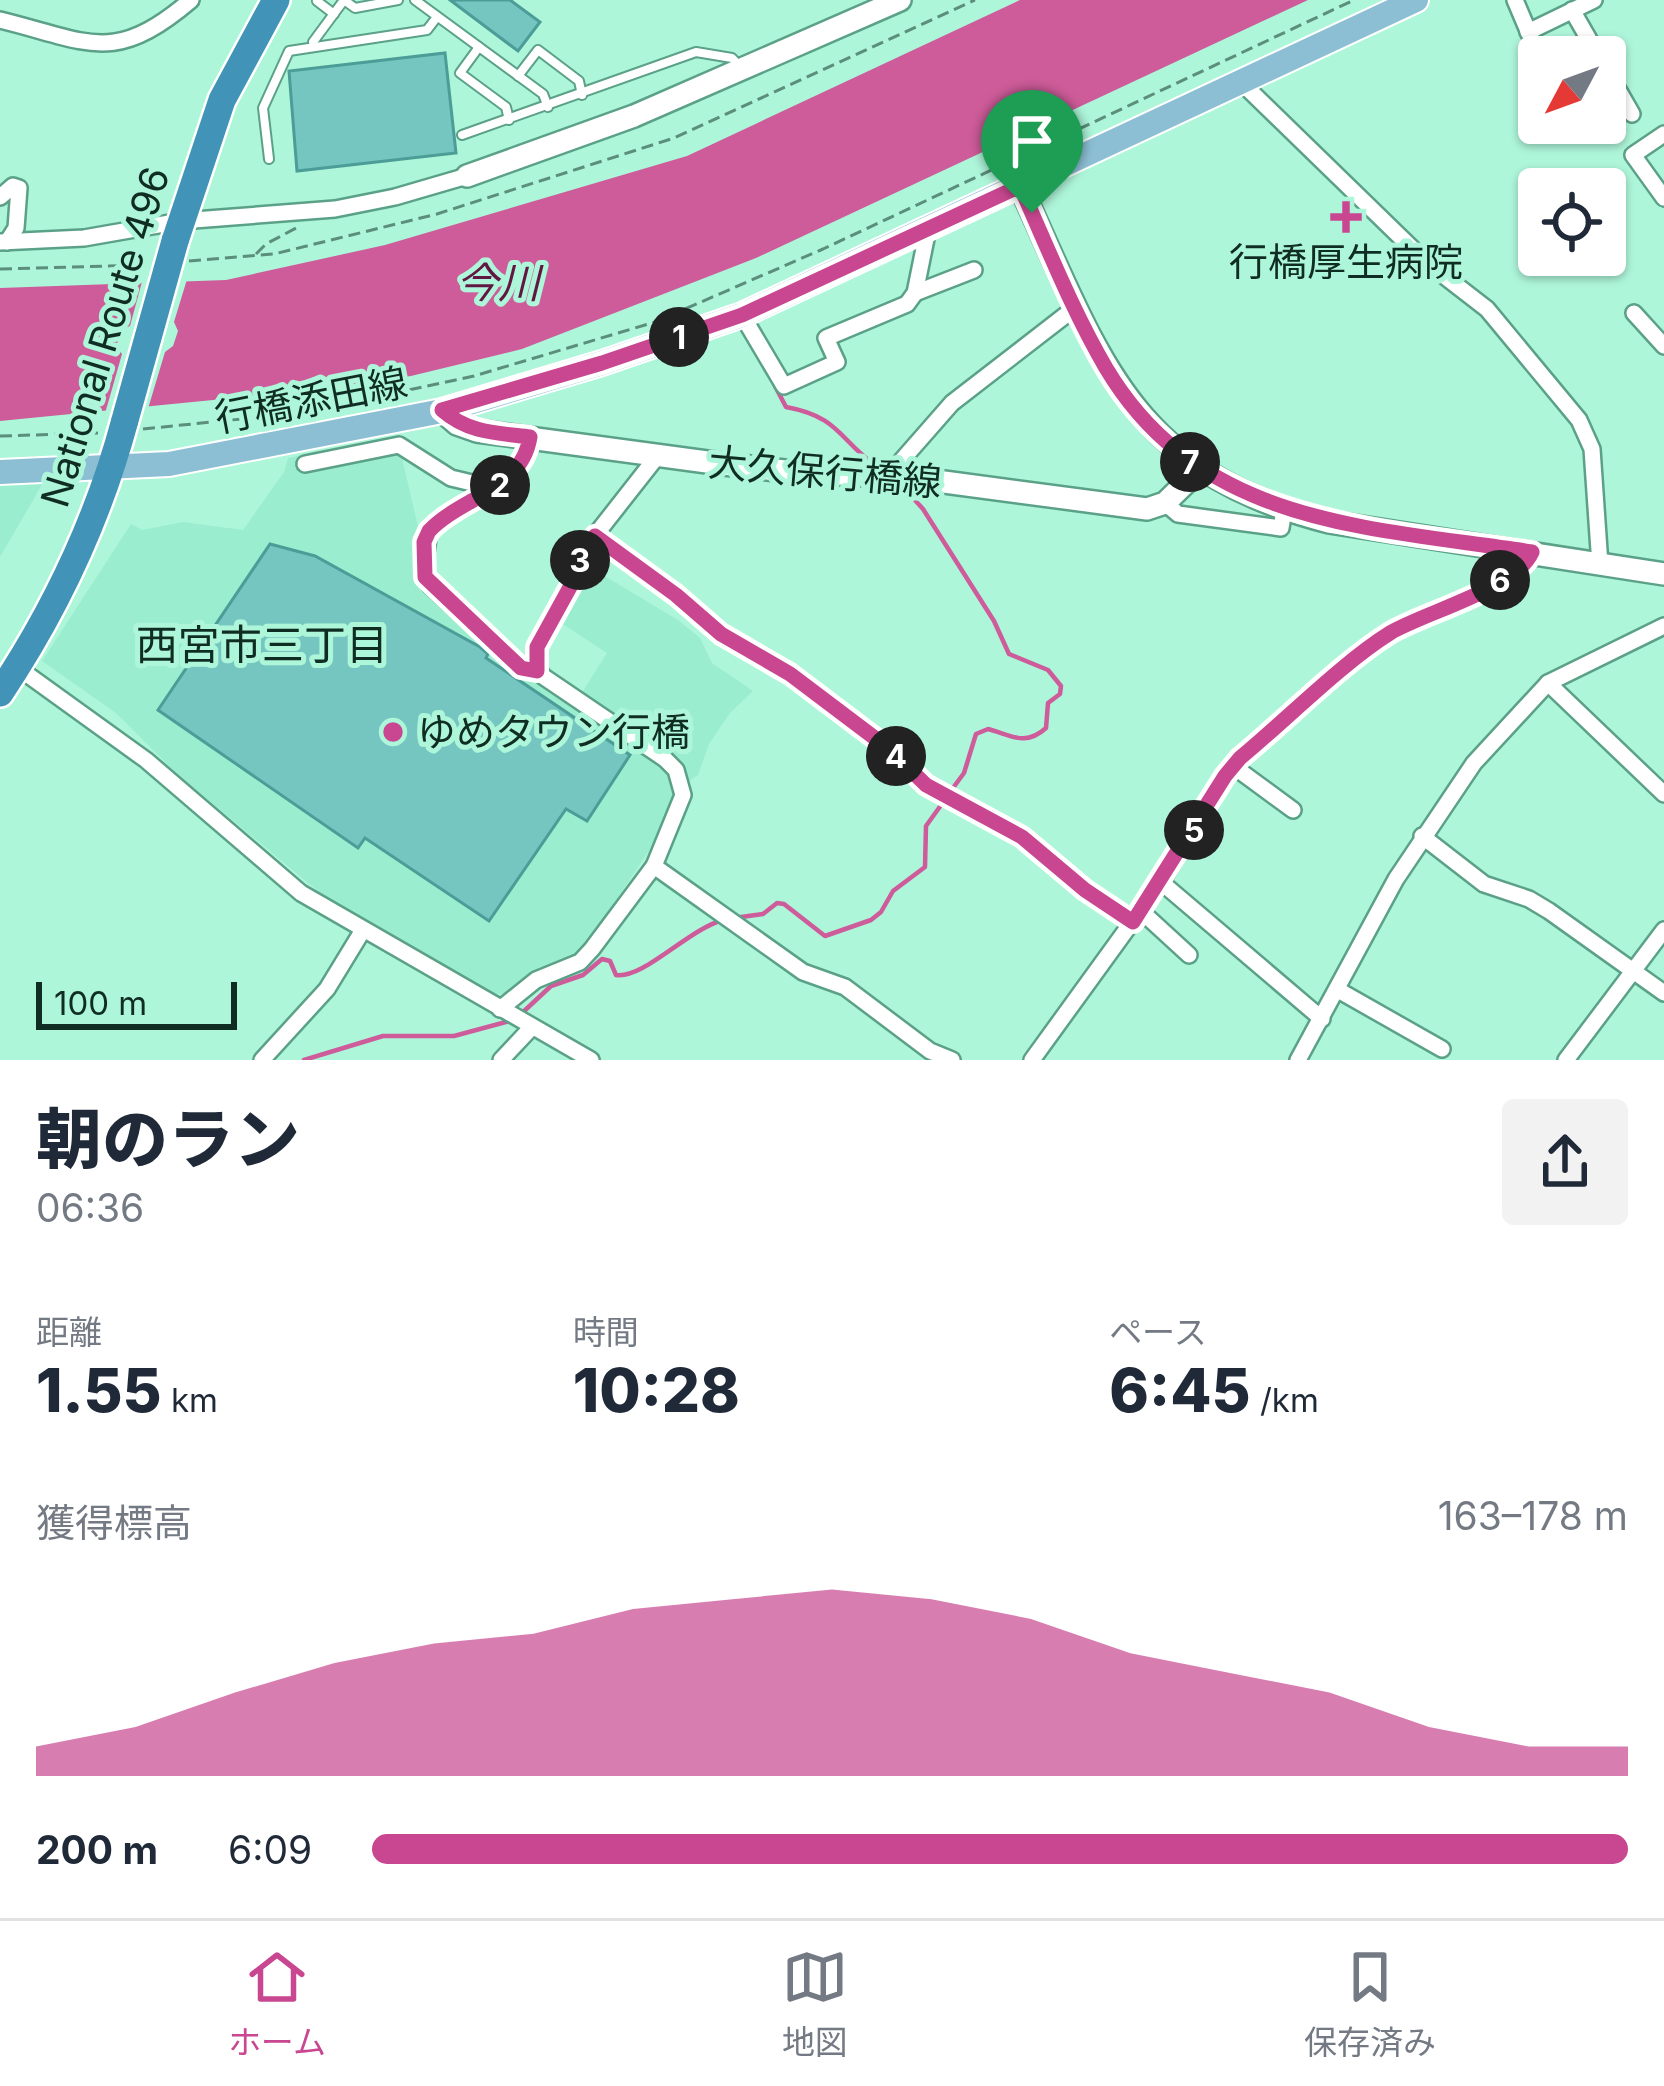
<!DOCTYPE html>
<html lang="ja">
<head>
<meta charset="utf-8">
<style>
  body { margin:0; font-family:Inter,"Noto Sans JP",sans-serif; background:#f2f2f3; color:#1f2937; height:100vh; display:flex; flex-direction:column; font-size:45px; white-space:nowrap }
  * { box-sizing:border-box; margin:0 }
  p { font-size:39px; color:#747a83 }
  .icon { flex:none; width:66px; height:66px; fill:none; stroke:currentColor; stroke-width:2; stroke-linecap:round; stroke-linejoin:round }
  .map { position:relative; height:1060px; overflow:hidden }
  .panel { display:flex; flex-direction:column; background:#fff; flex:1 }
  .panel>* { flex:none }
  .needle { width:78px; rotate:229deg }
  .controls { position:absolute; left:1518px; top:36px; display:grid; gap:24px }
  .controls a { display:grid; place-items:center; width:108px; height:108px; border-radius:12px; background:#fff; box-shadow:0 3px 9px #0004; font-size:60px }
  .scale { position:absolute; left:36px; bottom:30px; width:201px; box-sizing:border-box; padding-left:12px; border:6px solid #0f2d23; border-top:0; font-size:33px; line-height:42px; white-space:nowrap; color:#0f2d23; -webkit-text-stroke:9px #aef6da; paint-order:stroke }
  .pin { position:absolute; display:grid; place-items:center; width:102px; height:102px; color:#fff; margin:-123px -51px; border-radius:50% 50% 50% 0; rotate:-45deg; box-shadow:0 0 12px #0007 }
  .pin .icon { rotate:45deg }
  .km { position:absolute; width:60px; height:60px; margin:-30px; border-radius:50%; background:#222; color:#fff; font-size:33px; line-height:60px; text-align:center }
  .round { display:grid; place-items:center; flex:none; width:126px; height:126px; border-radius:12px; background:#f2f2f3 }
  .overview { display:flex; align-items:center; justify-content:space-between; height:204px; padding:0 36px }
  h1 { font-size:66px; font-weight:800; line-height:90px }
  .metrics { display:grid; grid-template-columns:repeat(3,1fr); gap:18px; height:204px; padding:12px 36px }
  .metrics div { display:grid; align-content:center }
  .metrics b { font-size:60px; font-weight:800 }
  .metrics small { font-size:33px; font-weight:400 }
  .metrics p { font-size:33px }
  .chart { height:336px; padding:24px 36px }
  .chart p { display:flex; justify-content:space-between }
  .chart svg { width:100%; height:216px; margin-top:12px; fill:#c84790; opacity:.7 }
  ul { padding:0 36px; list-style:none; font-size:39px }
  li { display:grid; grid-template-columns:192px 144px 1fr; align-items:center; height:90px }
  li i { height:30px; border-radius:15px; background:#c84790 }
  .tab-bar { display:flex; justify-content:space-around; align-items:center; height:168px; border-top:3px solid #e0e1e3; background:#fff; font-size:33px; color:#747a83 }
  .tab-bar a { display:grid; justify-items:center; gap:6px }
  .tab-bar .on { color:#c84790 }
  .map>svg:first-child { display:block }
  .built { fill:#9bedcf }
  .water { fill:#ce5c9a }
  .pier { fill:#aef6da }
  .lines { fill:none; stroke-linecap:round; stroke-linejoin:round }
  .stream { stroke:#ce5c9a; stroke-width:4.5 }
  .building { fill:#75c6c0; stroke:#4c9d97; stroke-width:3 }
  .lane-casing { stroke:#5ba188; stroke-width:12 }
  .street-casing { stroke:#5ba188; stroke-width:20 }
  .secondary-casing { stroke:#5ba188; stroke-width:26 }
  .primary-casing { stroke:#fff; stroke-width:28 }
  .highway-casing { stroke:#fff; stroke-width:32 }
  .path { stroke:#5b8e7b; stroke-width:3; stroke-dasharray:12 6; stroke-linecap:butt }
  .lane { stroke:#fff; stroke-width:8 }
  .street { stroke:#fff; stroke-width:15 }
  .secondary { stroke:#fff; stroke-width:21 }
  .primary { stroke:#8dbfd4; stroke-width:24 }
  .highway { stroke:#4194b7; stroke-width:27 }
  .highway-bridge-casing { stroke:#fff; stroke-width:32; stroke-linecap:butt }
  .highway-bridge { stroke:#4194b7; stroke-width:27 }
  .route-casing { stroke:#fff; stroke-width:24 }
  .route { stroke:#c84790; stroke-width:15 }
  .poi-dot { fill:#c84790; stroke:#aef6da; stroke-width:4.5 }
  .labels { text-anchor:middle; stroke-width:10; stroke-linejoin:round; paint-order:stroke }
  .poi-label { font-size:39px; fill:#0f2d23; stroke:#aef6da }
  .street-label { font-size:39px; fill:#0f2d23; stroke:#aef6da }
  .water-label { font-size:42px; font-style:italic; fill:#601842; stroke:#aef6da }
  .neighbourhood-label { font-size:42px; fill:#0f2d23; stroke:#aef6da }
</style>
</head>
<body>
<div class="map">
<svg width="1664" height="1060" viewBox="0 0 1664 1060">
  <rect width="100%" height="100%" fill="#aef6da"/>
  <g class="built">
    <polygon points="397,436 418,527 420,584 429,597 512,669 581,694 607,653 561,623 593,569 678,620 700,638 712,663 753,691 730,713 709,744 698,775 673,791 672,807 647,854 587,943 574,956 538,968 503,994 496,994 320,893 176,773 116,713 42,661 131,524 142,530 183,522 243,530 284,472 288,458"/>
    <polygon points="50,471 0,557 0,472"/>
  </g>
  <polygon class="water" points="1020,0 1308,0 756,258 522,349 411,376 295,392 0,421 0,288 226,280 385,245 687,156"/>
  <polygon class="pier" points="188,276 174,322 178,331 173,346 165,352 147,412 104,417 122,354 116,347 122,329 130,326 143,278"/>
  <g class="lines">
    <g class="stream">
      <path d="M775,386L786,407C841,417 839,441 879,468"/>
      <path d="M903,487L923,509L994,621L1009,654L1048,670L1061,686L1060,694L1048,703L1046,728C1025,747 1011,735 988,729L976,734L964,773L950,792"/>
      <polyline points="734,918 763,914 777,903 784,904 825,936 871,920 881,912 893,891 925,867 926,826 944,801"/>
      <path d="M522,1013L551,986L583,975L602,959L610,961L616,975C644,979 687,930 723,920"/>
      <polyline points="304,1060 383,1036 454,1036 513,1020"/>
    </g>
  </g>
  <g class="building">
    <polygon points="450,0 510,0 540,22 518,51"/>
    <polygon points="445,53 456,153 297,171 289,71"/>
    <polygon points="270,544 315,556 480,647 488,654 486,658 630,755 587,821 566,809 489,921 365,838 358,848 158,710"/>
  </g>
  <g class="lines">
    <defs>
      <g id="lane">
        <polyline points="344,0 355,8 398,0"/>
        <polyline points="415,0 543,94 548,107"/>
        <polyline points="317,1 334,14"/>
        <polyline points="314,47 313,42 344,0"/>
        <polyline points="479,47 460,73 506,107 509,120"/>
        <polyline points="518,76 538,50 579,81 582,95"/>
        <polyline points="462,135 696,52 732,58 741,68"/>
        <polyline points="269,159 263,108 289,51 427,30 437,17"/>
      </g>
      <g id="street">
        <polyline points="1515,0 1534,45"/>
        <polyline points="1572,10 1599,57"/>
        <path d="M0,20C90,42 113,66 191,0"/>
        <polyline points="1528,32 1594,0"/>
        <polyline points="1605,67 1632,114"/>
        <polyline points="1242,83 1425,261 1487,309 1579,420 1592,449 1600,565"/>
        <polyline points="1664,134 1633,155 1664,198"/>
        <polyline points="0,197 13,186 19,188 16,228 7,242"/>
        <polyline points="0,242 84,238 181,221 335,209 395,197 467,176"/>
        <polyline points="915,293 974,270"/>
        <polyline points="1634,313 1664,346"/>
        <polyline points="742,315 784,386 837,362 826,338 907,304 915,293 928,229"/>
        <path d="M530,437C522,490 462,498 429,531L424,568L430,585L521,668L537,671"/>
        <polyline points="305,464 399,445 451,478 493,488"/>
        <polyline points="899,476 895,468 952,403 1076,307"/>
        <polyline points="1165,503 1178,514 1281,528 1284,510"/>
        <polyline points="595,536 676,595 721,634 790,674 888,748 926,785 1022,837 1085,890 1133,923"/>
        <polyline points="17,667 146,760 301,893 591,1060"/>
        <polyline points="1548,683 1664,794"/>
        <polyline points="1233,766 1293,810"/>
        <polyline points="1422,836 1484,884 1529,899 1549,911 1664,993"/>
        <polyline points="654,866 803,972 845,987 930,1051 952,1060"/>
        <polyline points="1161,882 1322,1019"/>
        <polyline points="1141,911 1189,955"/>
        <polyline points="1338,990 1442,1049"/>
        <path d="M500,1009L536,980L580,962L592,949L654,866L683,795L676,770L665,759L544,677C534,668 536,660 537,648L579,569L586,547L659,454"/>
        <polyline points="262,1060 327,989 363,930"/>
        <polyline points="501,1060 532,1027"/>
        <path d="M1032,1060L1161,882L1225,775L1241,757C1286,720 1342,663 1391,633C1425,612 1516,589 1532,552"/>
        <polyline points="1298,1060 1396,879 1474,763 1548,683 1664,626"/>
        <polyline points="1566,1060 1664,930"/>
      </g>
      <g id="secondary">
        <polyline points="467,176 634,116 900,0"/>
        <path d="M1020,186C1099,356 1128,471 1329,522L1664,574"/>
        <polyline points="442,411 457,424 477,431 707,462 802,473 899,476 1147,509 1165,503 1200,469"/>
      </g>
      <polyline id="primary" points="0,472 169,464 442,411 602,363 742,315 1416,0"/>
      <g id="highway">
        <polyline points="175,241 222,100 276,0"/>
        <path d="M0,693C56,609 99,517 125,420"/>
      </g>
    </defs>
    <use href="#lane" class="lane-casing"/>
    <use href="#street" class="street-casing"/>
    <use href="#secondary" class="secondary-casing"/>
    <use href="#primary" class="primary-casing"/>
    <use href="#highway" class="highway-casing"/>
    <g class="path">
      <polyline points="256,254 266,244 298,227"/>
      <polyline points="189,261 274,254 437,214 674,138 975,0"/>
      <polyline points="0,269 144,265"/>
      <polyline points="143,429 300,413 474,376 655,322 823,249 1354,0"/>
      <polyline points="0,436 98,433"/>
    </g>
    <use href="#lane" class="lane"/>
    <use href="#street" class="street"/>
    <use href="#secondary" class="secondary"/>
    <use href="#primary" class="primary"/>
    <use href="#highway" class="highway"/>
    <defs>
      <polyline id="highway-bridge" points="125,420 175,241"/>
    </defs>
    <use href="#highway-bridge" class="highway-bridge-casing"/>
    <use href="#highway-bridge" class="highway-bridge"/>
  </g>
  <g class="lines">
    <defs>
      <path id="route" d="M1020,186C1047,246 1072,310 1106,368C1200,526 1370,527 1532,552C1516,589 1425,612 1390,633C1342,663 1286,720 1240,758L1225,776L1133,922L1085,890L1022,837L926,785L888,748L790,674L721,634L676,595L595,536L586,547L580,569L537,647V671L521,668L425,577L424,542L429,531C461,497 522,490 530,437C497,433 468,433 442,410L602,363L742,315Z"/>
    </defs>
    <use href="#route" class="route-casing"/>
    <use href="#route" class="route"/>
  </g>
  <g class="poi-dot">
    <path d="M1340 199h12v12h12v12h-12v12h-12v-12h-12v-12h12z"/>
    <circle cx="393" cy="732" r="12"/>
  </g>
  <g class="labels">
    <g class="poi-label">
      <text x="1346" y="276">行橋厚生病院</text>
      <text x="417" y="746" text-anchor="start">ゆめタウン行橋</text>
    </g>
    <g class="street-label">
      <text transform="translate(105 337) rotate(-73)" y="14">National Route 496</text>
      <text transform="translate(311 400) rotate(-11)" y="14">行橋添田線</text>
      <text transform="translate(825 472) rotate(5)" y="14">大久保行橋線</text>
    </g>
    <g class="water-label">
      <text x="498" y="298">今川</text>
    </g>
    <g class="neighbourhood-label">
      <text x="262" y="660">西宮市三丁目</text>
    </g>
  </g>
</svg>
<div class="controls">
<a><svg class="needle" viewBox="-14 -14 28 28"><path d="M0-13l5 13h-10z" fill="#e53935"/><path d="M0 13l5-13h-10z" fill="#747a83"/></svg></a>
<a><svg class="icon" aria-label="locate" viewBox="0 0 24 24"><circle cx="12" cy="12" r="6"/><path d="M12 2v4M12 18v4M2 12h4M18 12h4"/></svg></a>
</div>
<div class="scale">100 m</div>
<div class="pin" style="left:1032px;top:213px;background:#1e9e55"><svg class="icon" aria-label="arrive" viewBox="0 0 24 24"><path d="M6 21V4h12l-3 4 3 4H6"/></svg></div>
<b class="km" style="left:679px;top:337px">1</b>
<b class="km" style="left:500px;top:485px">2</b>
<b class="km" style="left:580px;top:560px">3</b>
<b class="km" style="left:896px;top:756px">4</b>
<b class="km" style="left:1194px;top:830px">5</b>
<b class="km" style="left:1500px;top:580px">6</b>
<b class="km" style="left:1190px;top:462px">7</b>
</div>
<section class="panel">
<div class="overview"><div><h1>朝のラン</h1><p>06:36</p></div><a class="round"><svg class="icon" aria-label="share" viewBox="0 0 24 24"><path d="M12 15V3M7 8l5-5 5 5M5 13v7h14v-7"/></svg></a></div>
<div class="metrics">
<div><p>距離</p><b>1.55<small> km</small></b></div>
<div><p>時間</p><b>10:28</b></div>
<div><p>ペース</p><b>6:45<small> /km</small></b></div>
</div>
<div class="chart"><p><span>獲得標高</span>163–178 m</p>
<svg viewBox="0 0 160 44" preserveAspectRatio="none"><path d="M0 44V38L10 34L20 27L30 21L40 17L50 15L60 10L70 8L80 6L90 8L100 12L110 19L120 23L130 27L140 34L150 38L160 38V44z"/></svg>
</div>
<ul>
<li><b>200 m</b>6:09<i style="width:100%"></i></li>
</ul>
</section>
<nav class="tab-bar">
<a class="on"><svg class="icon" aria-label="home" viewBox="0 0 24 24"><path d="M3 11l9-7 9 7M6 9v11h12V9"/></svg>ホーム</a>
<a><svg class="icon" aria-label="map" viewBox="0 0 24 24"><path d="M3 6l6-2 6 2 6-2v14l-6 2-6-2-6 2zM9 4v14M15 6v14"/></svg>地図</a>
<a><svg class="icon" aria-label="saved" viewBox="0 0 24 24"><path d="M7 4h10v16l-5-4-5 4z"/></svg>保存済み</a>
</nav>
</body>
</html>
